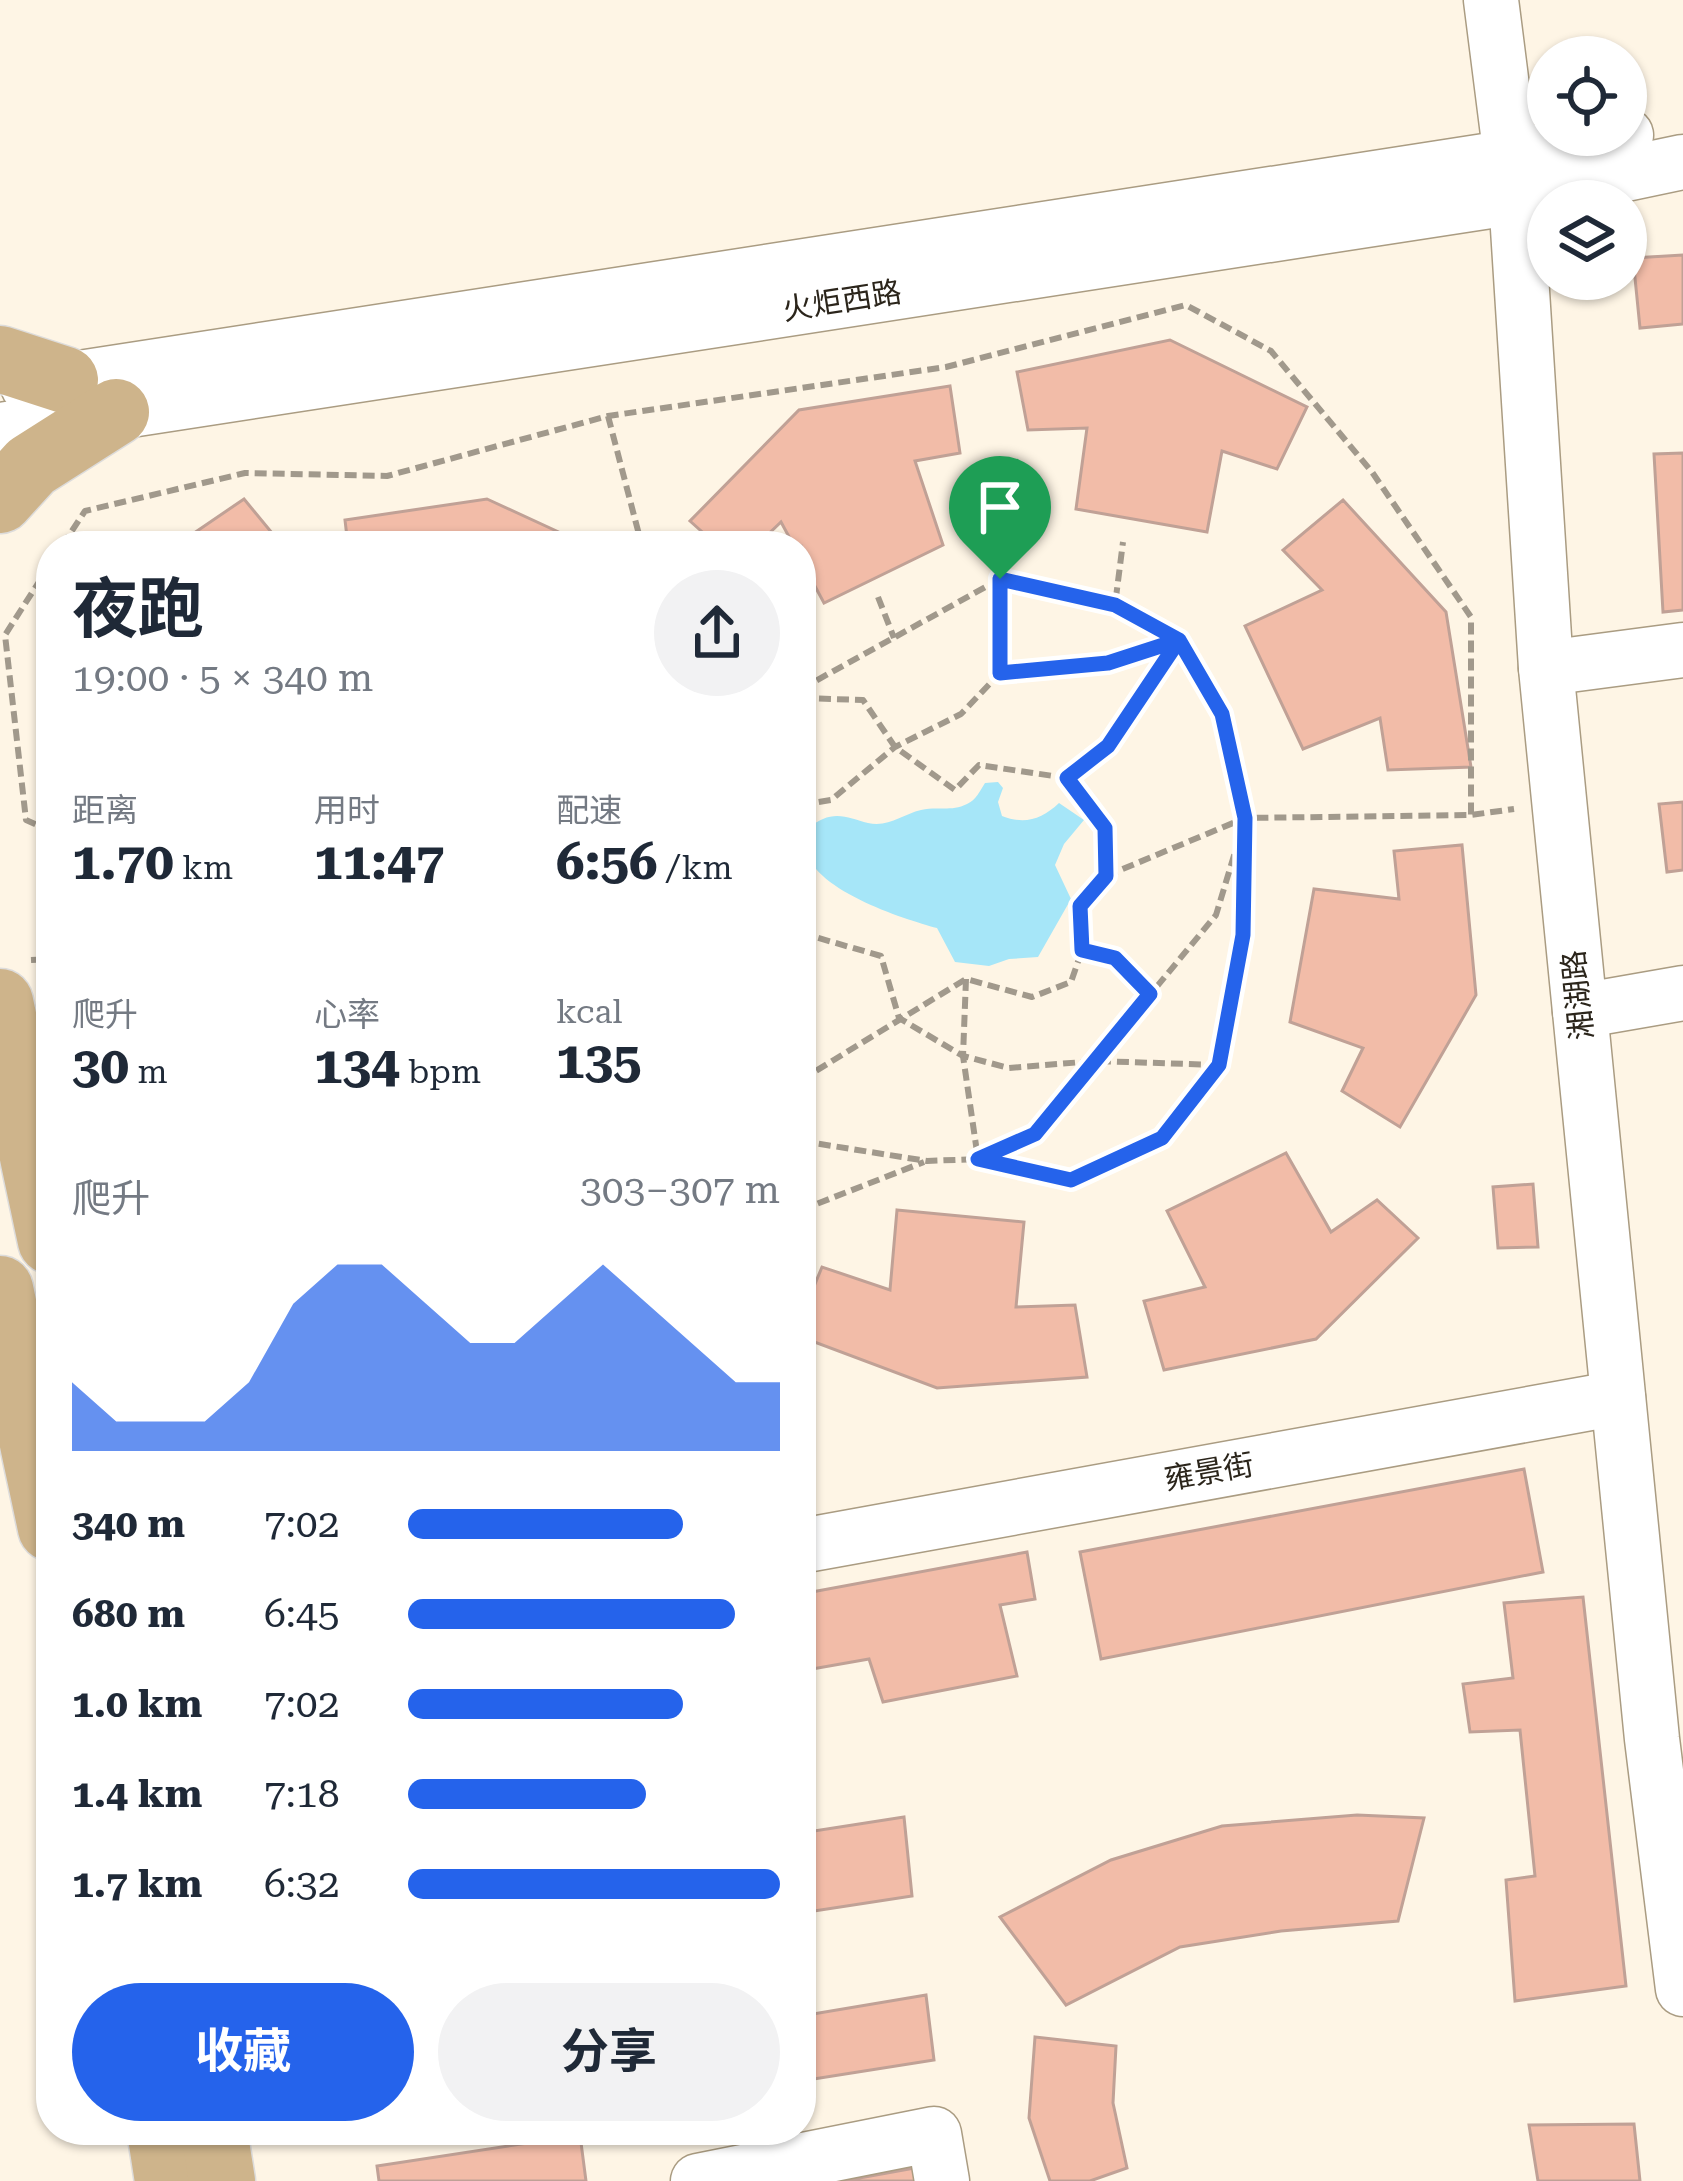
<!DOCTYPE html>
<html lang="zh">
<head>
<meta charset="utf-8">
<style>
  body { margin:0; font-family:"Roboto Serif","Noto Sans SC",serif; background:#f2f2f3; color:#1f2937; height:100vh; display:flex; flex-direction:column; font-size:45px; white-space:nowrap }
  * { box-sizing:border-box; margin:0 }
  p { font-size:39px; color:#747a83 }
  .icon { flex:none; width:66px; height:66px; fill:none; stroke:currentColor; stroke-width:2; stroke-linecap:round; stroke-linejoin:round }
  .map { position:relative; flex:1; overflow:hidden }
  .drawer { position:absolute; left:36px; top:531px; width:780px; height:1614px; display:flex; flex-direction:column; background:#fff; border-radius:48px; box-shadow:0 3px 9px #0004 }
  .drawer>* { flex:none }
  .controls { position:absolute; left:1527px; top:36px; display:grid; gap:24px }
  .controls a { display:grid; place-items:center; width:120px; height:120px; border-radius:50%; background:#fff; box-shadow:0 3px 9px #0004; font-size:60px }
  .pin { position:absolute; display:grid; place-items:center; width:102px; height:102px; color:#fff; margin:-123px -51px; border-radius:50% 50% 50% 0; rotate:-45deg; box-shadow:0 0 12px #0007 }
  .pin .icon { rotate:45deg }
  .round { display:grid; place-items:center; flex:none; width:126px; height:126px; border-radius:63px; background:#f2f2f3 }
  .headline { display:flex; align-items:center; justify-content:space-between; height:204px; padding:0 36px }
  h1 { font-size:66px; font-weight:700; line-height:90px }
  .stats { display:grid; grid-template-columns:repeat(3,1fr); gap:18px; height:204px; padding:12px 36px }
  .stats div { display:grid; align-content:center }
  .stats b { font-size:51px; font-weight:700 }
  .stats small { font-size:33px; font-weight:400 }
  .stats p { font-size:33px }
  .chart { height:336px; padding:24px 36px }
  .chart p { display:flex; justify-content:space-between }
  .chart svg { width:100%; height:216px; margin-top:12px; fill:#2563eb; opacity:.7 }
  .button { display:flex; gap:24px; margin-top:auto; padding:24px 36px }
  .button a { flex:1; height:138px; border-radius:72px; background:#2563eb; color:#fff; font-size:48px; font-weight:700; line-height:138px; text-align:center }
  .button a+a { background:#f2f2f3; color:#1f2937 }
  ul { padding:0 36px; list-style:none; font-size:39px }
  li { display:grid; grid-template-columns:192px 144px 1fr; align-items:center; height:90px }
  li i { height:30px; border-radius:15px; background:#2563eb }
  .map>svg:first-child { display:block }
  .water { fill:#a6e6f8 }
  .building { fill:#f2bca8; stroke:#c0a196; stroke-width:3 }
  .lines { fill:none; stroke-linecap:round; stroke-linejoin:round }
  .minor-casing { stroke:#aa9c82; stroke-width:57 }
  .major-casing { stroke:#dddcdb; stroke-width:69 }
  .path { stroke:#a1998c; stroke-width:6; stroke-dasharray:12 6; stroke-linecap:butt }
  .minor { stroke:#fff; stroke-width:54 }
  .major { stroke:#ceb48b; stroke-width:66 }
  .route-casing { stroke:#fff; stroke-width:24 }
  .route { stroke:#2563eb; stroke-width:15 }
  .labels { text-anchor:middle; stroke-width:9; stroke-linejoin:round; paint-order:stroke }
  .street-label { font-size:30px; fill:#2b251b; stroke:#fff }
</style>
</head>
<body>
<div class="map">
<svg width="1683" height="2181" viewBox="0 0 1683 2181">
  <rect width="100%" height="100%" fill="#fef5e5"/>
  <path class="water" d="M998,782L1003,788L998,802L1002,816C1025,825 1042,819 1059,803L1084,820L1064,844L1055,865L1071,899L1038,957L1009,959L989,966L955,962L937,928C903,919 797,885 807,840C809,830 812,823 823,819C839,812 852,819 868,823C888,828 903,814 921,810C937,806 951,812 967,804C976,800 980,791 985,783Z"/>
  <g class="building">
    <polygon points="1683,255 1683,324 1640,328 1633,258"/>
    <polygon points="1170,340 1307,407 1277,469 1222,451 1207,532 1076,509 1087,428 1028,430 1017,372"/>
    <polygon points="950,386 960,453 915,461 943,545 824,603 801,560 801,546 794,546 781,522 756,546 718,546 690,521 799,410"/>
    <polygon points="1683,453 1683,610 1663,612 1654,454"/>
    <polygon points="244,499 281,544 279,546 175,546"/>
    <polygon points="487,499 589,546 348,546 345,520"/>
    <polygon points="1343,500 1446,612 1471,767 1388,770 1380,718 1303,749 1245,626 1322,590 1283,550"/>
    <polygon points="1683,802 1683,870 1667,872 1659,804"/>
    <polygon points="1462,845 1476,995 1400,1127 1342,1091 1363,1048 1290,1022 1314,889 1399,899 1394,851"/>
    <polygon points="1286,1153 1331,1232 1377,1200 1418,1238 1316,1339 1164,1370 1144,1301 1205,1287 1167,1211"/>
    <polygon points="1533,1184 1538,1247 1498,1248 1493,1187"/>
    <polygon points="897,1210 1024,1222 1016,1307 1075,1305 1087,1377 937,1388 801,1337 801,1318 822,1267 890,1290"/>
    <polygon points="1524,1469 1543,1572 1101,1659 1080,1552"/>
    <polygon points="1027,1552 1035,1599 1000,1605 1017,1676 883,1702 869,1659 801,1671 801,1594"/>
    <polygon points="1583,1597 1626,1986 1515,2001 1506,1880 1535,1876 1520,1730 1470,1732 1463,1684 1513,1678 1504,1603"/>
    <polygon points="1357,1815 1424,1818 1398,1921 1281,1931 1180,1947 1066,2005 1000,1917 1111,1860 1222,1826"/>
    <polygon points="904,1817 912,1896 801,1913 801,1833"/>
    <polygon points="926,1995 934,2060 801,2081 801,2016"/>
    <polygon points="1035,2037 1116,2046 1113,2103 1127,2168 1090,2181 1050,2181 1029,2118"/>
    <polygon points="1634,2124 1640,2181 1538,2181 1529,2125"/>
    <polygon points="580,2135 586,2181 379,2181 377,2166"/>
    <polygon points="931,2165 934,2181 843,2181"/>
  </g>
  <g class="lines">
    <defs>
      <g id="minor">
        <polyline points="1491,0 1516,197 1546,668 1652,1739 1683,1989"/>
        <polyline points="28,386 1511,157 1626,135"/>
        <polyline points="0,430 1516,197 1683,162"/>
        <polyline points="1546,668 1683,650"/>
        <polyline points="1580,1011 1683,993"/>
        <polyline points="801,1546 1618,1398"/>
        <polyline points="698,2181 934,2134 942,2181"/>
      </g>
      <g id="major">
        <polyline points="0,359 65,380"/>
        <polyline points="0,500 31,466 116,412"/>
        <polyline points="0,1002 51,1241"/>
        <polyline points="0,1289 51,1528"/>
        <polyline points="160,2130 168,2181"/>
        <polyline points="214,2130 222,2181"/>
      </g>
    </defs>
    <use href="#minor" class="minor-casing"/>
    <use href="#major" class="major-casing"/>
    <g class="path">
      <polyline points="608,416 642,546"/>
      <polyline points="62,546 85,511 245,473 387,476 608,416 946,367 1186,305 1271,351 1372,472 1471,617 1471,815"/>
      <polyline points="51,563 5,635 26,820 51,831"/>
      <polyline points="1000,581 1000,673"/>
      <polyline points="878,597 894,638"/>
      <polyline points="801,689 1000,579 1115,605"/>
      <polyline points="801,698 863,700 895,747 955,790 979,765 1067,778 1109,745 1178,641"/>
      <polyline points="1067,778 1105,828 1106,876 1080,906 1082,949"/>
      <polyline points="801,805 831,800 895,747 961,714 1000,673 1109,663 1176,641"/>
      <polyline points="1106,876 1245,818 1471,815 1514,809"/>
      <polyline points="801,933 881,956 899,1018 963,1056 1009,1068 1095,1061 1219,1065"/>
      <polyline points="31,960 51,959"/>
      <polyline points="966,979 963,1056 978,1159 1071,1180 1163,1139 1219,1065 1243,935 1245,818 1222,714 1179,640 1115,605 1123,542"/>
      <polyline points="801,1080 966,979 1032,997 1071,982 1082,950 1115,959 1150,994"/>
      <polyline points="801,1118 812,1142"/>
      <polyline points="801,1141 927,1161 978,1159 1035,1134 1216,915 1242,829"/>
      <polyline points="801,1210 924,1162"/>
    </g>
    <use href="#minor" class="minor"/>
    <use href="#major" class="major"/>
  </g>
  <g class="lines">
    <defs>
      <polyline id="route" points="1000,579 1115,605 1179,640 1222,714 1245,818 1243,935 1219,1065 1162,1138 1071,1180 978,1159 1035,1134 1150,994 1115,958 1082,950 1080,906 1106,876 1105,828 1067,778 1108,746 1179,640 1108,663 1000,673 1000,579"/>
    </defs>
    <use href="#route" class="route-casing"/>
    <use href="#route" class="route"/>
  </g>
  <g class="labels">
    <g class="street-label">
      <text transform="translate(842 301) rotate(-9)" y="10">火炬西路</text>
      <text transform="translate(1578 995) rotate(-96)" y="10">湘湖路</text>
      <text transform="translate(1209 1472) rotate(-10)" y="10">雍景街</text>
    </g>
  </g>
</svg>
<div class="controls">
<a><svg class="icon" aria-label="locate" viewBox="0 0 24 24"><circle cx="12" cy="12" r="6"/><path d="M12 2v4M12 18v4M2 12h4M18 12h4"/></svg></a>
<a><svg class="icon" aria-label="layers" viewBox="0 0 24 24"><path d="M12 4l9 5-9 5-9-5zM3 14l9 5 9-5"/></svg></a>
</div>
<div class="pin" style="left:1000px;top:579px;background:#1e9e55"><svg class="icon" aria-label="arrive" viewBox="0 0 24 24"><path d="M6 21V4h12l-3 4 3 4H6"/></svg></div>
<section class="drawer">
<div class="headline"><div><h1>夜跑</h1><p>19:00 · 5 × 340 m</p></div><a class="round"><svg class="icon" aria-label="share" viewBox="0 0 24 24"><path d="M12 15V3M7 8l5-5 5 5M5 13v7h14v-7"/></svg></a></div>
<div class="stats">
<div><p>距离</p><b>1.70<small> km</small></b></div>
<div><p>用时</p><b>11:47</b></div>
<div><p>配速</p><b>6:56<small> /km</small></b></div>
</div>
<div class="stats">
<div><p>爬升</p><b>30<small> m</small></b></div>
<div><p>心率</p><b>134<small> bpm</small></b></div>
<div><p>kcal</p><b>135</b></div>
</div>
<div class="chart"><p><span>爬升</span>303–307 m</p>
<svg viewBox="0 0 160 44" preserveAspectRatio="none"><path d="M0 44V30L10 38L20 38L30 38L40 30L50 14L60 6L70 6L80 14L90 22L100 22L110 14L120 6L130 14L140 22L150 30L160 30V44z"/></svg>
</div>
<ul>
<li><b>340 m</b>7:02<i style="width:74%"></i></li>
<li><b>680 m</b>6:45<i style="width:88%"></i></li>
<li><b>1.0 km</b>7:02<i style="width:74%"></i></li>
<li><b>1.4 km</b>7:18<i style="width:64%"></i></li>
<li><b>1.7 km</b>6:32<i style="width:100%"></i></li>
</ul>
<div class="button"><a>收藏</a><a>分享</a></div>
</section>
</div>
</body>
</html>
